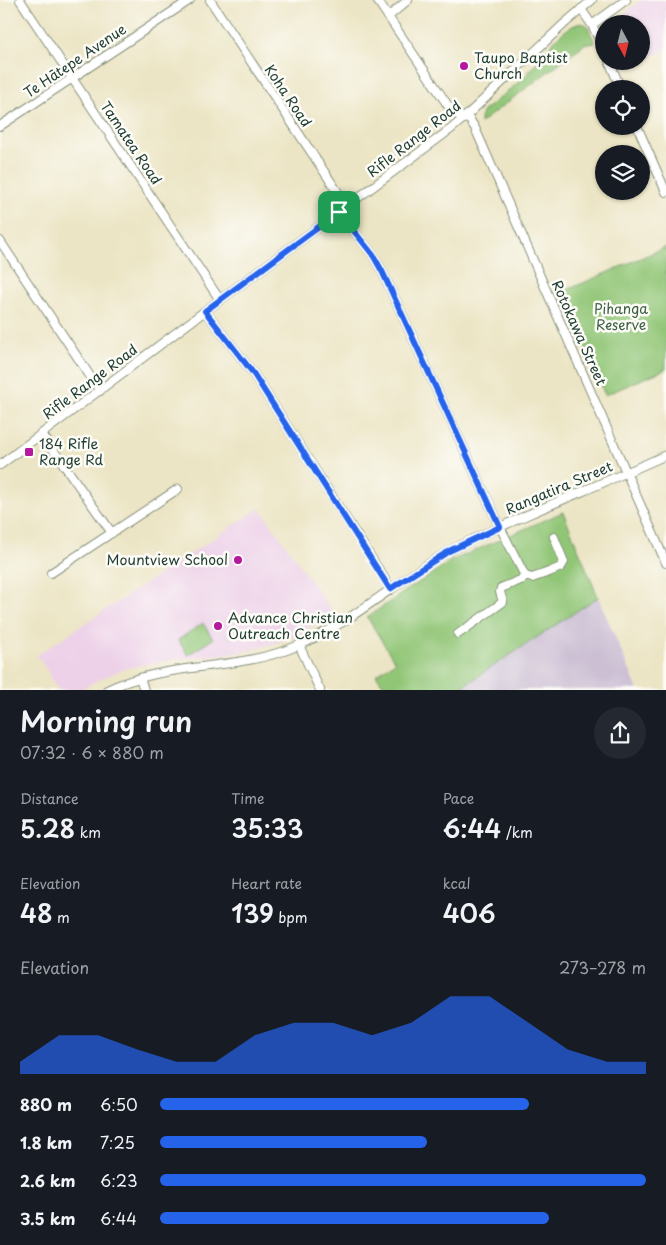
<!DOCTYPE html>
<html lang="en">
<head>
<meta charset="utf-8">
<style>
  body { margin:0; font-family:"Playpen Sans",sans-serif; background:#242831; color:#f1f3f6; height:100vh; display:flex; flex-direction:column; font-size:19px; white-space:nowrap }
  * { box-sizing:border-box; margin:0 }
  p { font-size:16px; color:#9ea1a6 }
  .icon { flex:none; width:28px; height:28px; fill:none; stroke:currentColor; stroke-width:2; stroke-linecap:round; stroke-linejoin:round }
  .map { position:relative; height:690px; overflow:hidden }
  .sheet { display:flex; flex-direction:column; background:#171b24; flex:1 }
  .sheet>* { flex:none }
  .needle { width:32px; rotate:173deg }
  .buttons { position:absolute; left:595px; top:15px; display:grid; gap:10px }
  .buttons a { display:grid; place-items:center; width:55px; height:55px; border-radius:50%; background:#171b24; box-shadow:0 1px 4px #0004; font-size:25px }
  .pin { position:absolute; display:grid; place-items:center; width:42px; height:42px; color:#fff; margin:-21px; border-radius:10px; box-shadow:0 2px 8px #0006 }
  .round { display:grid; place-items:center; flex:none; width:52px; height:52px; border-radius:26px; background:#242831 }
  .head { display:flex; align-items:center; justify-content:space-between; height:85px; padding:0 20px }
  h1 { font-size:28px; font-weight:600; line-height:38px }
  .metrics { display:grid; grid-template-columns:repeat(3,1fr); gap:8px; height:85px; padding:5px 20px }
  .metrics div { display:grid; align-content:center }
  .metrics b { font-size:25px; font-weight:600 }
  .metrics small { font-size:14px; font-weight:400 }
  .metrics p { font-size:14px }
  .chart { height:140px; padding:10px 20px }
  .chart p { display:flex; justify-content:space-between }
  .chart svg { width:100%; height:90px; margin-top:5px; fill:#2563eb; opacity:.7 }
  ul { padding:0 20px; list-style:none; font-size:16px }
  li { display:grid; grid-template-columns:80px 60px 1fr; align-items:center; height:38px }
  li i { height:12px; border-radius:6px; background:#2563eb }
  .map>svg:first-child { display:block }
  .built { fill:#edd1e9 }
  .industrial { fill:#ccbfd4 }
  .green { fill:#92c677; stroke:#588256 }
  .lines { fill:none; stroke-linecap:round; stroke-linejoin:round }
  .minor-casing { stroke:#86917c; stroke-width:10 }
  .minor { stroke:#fff; stroke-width:8 }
  .route-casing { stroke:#fff; stroke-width:10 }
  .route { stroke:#2563eb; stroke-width:6 }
  .poi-dot { fill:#b5179e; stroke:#fdfcf7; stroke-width:2 }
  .labels { text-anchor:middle; stroke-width:5; stroke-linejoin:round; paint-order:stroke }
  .poi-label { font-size:14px; fill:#1f3d34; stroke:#fdfcf7; text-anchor:start }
  .street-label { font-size:14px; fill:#1f3d34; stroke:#fdfcf7 }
  .park-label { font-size:14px; fill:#3c5f45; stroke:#fdfcf7 }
</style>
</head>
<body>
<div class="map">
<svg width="666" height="690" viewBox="0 0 666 690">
  <rect width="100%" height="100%" fill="#fdfcf7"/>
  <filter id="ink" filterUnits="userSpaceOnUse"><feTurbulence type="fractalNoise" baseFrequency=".02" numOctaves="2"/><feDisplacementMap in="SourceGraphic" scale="10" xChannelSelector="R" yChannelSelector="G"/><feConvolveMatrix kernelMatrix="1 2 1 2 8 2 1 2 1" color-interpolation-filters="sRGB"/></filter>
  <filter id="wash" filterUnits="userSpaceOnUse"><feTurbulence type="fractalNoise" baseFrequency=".0096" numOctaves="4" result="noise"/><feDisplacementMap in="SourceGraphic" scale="20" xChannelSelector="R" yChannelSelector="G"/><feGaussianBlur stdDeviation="1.12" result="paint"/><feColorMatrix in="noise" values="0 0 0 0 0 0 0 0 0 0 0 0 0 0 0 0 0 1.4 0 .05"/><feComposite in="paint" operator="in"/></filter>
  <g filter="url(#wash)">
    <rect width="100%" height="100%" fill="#ece5c5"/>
    <g class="built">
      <polygon points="641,0 666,0 666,50 641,61 641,24 612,24"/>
      <polygon points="260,508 333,613 298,635 273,644 242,652 170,660 127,668 96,681 80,690 59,690 37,655"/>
    </g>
    <polygon class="industrial" points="598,597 638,690 457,690"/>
    <g class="green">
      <path d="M581,23L587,25L595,43L591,44L586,43L480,123V119L482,112C495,101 511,90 523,78C540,62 557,28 581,23Z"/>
      <polygon points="666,247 666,369 605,395 560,293"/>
      <polygon points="563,512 598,597 457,690 387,690 376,675 395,662 367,617 451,561"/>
      <polygon points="203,623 213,639 188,655 178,640"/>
    </g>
  </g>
  <g filter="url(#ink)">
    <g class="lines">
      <defs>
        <g id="minor">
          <polyline points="20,0 220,300"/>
          <polyline points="210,0 347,206"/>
          <polyline points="377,0 453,113 470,120 475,128 666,563"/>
          <polyline points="581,9 592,25 604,49"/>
          <polyline points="388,17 408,0"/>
          <polyline points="592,25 626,0"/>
          <polyline points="609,61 621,89"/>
          <polyline points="0,126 190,0"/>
          <polyline points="637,126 666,192"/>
          <polyline points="339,212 373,255 382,271 500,527 525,576 523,579 501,588 500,592 503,602 458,634"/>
          <polyline points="0,241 100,391"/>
          <polyline points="205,311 253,373 391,589"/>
          <polyline points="42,434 112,533"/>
          <polyline points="0,465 205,311 451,129 464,118 564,24 592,0"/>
          <polyline points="51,573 178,489"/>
          <polyline points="525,576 532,578 549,572 561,567 564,562 554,537"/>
          <polyline points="299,645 320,690"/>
          <polyline points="140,678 144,690"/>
          <path d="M107,690C167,661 236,672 297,646C352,623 396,581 448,552C473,538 501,527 527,515C573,495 620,476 666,455"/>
        </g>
      </defs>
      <use href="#minor" class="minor-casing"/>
      <use href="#minor" class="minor"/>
    </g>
  </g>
  <g class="lines" filter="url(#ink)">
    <defs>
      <polygon id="route" points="339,212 373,255 382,271 500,527 449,551 390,589 253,373 205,311"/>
    </defs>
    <use href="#route" class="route-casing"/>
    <use href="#route" class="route"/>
  </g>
  <g class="poi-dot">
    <circle cx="464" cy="66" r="5"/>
    <rect x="24" y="447" width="10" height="10" rx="2.5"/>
    <circle cx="238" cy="560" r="5"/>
    <circle cx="218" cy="626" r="5"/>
  </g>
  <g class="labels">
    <g class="poi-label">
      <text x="474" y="63">Taupo Baptist<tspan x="474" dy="16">Church</tspan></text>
      <text x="39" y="449">184 Rifle<tspan x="39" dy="16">Range Rd</tspan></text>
      <text x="228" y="565" text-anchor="end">Mountview School</text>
      <text x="228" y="623">Advance Christian<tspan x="228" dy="16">Outreach Centre</tspan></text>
    </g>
    <g class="street-label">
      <text transform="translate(75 61) rotate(-34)" y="5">Te Hātepe Avenue</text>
      <text transform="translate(288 96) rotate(56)" y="5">Koha Road</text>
      <text transform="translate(414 139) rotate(-38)" y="5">Rifle Range Road</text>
      <text transform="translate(131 143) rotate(56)" y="5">Tamatea Road</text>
      <text transform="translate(579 333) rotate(66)" y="5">Rotokawa Street</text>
      <text transform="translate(90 382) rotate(-37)" y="5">Rifle Range Road</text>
      <text transform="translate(559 488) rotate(-23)" y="5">Rangatira Street</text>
    </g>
    <g class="park-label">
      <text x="621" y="314">Pihanga<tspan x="621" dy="16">Reserve</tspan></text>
    </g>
  </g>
</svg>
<div class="buttons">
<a><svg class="needle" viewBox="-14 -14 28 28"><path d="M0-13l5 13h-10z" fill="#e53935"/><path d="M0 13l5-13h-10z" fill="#9ea1a6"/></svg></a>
<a><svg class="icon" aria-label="locate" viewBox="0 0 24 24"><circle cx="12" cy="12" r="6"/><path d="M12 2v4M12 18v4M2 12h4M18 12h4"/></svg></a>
<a><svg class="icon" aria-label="layers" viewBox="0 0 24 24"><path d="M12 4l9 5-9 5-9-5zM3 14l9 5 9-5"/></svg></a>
</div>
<div class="pin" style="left:339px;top:212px;background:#1e9e55"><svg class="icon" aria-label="arrive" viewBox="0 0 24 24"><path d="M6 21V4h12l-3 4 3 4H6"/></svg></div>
</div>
<section class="sheet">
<div class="head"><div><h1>Morning run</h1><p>07:32 · 6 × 880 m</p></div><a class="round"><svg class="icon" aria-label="share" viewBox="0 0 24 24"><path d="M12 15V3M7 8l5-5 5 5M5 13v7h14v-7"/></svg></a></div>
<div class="metrics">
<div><p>Distance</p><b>5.28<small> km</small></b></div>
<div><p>Time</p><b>35:33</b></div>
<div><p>Pace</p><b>6:44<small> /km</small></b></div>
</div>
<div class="metrics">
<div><p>Elevation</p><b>48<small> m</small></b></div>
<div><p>Heart rate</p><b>139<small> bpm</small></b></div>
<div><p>kcal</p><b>406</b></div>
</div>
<div class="chart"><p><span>Elevation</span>273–278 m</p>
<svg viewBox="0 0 160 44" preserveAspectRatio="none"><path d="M0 44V38L10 25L20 25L30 32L40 38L50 38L60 25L70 19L80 19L90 25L100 19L110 6L120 6L130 19L140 32L150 38L160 38V44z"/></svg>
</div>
<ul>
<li><b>880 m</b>6:50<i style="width:76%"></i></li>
<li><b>1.8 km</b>7:25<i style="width:55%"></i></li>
<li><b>2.6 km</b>6:23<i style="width:100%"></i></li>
<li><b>3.5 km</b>6:44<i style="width:80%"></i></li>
</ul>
</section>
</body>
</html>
